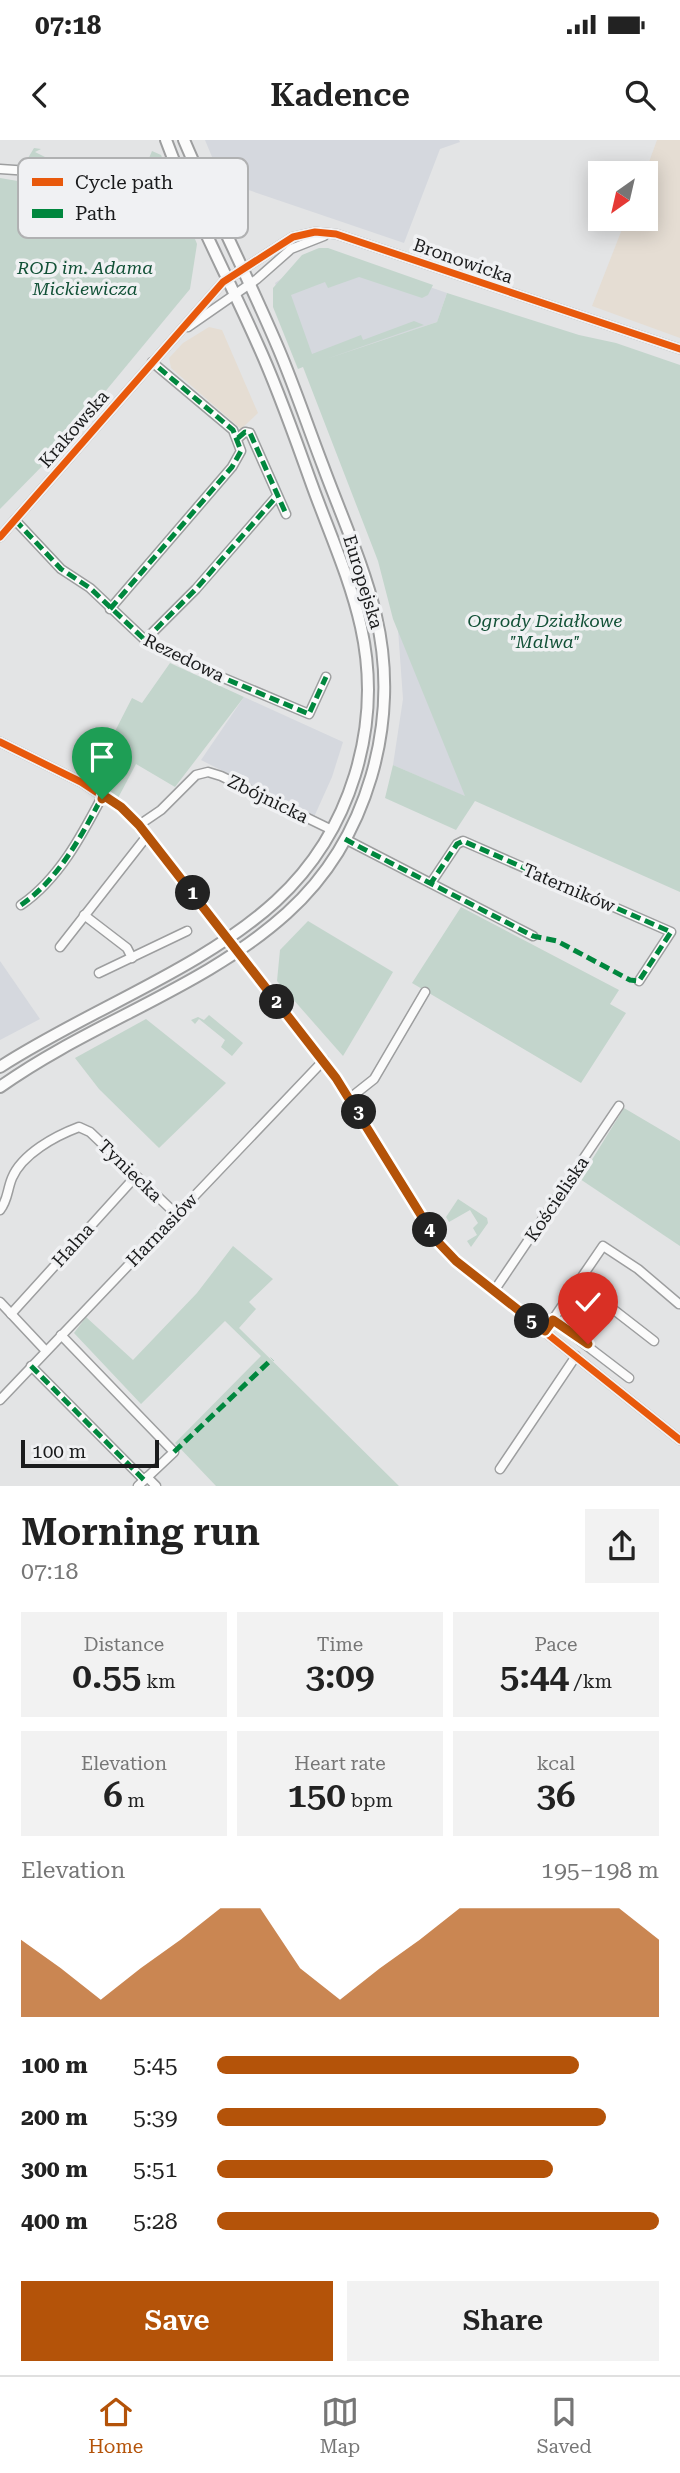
<!DOCTYPE html>
<html lang="en">
<head>
<meta charset="utf-8">
<style>
  body { margin:0; font-family:"Roboto Serif",serif; background:#f2f2f2; color:#222; height:100vh; display:flex; flex-direction:column; font-size:26px; white-space:nowrap }
  * { box-sizing:border-box; margin:0 }
  p { font-size:23px; color:#767676 }
  .icon { flex:none; width:38px; height:38px; fill:none; stroke:currentColor; stroke-width:2; stroke-linecap:round; stroke-linejoin:round }
  .map { position:relative; height:1346px; overflow:hidden }
  .side { display:flex; flex-direction:column; background:#fff; flex:1 }
  .side>* { flex:none }
  .needle { width:46px; rotate:214deg }
  .fabs { position:absolute; left:588px; top:21px; display:grid; gap:14px }
  .fabs a { display:grid; place-items:center; width:70px; height:70px; border-radius:0px; background:#fff; box-shadow:0 4px 18px #0003; font-size:35px }
  .scale { position:absolute; left:21px; bottom:18px; width:138px; box-sizing:border-box; padding-left:7px; border:4px solid #1a1b1c; border-top:0; font-size:19px; line-height:24px; white-space:nowrap; color:#1a1b1c; -webkit-text-stroke:5px #f0f1f3; paint-order:stroke }
  .pin { position:absolute; display:grid; place-items:center; width:60px; height:60px; color:#fff; margin:-72px -30px; border-radius:50% 50% 50% 0; rotate:-45deg; box-shadow:0 0 7px #0007 }
  .pin .icon { rotate:45deg }
  .km { position:absolute; width:35px; height:35px; margin:-18px; border-radius:50%; background:#222; color:#fff; font-size:19px; line-height:35px; text-align:center }
  .round { display:grid; place-items:center; flex:none; width:74px; height:74px; border-radius:0px; background:#f2f2f2 }
  .headline { display:flex; align-items:center; justify-content:space-between; height:119px; padding:0 21px }
  h1 { font-size:38px; font-weight:600; line-height:52px }
  .figures { display:grid; grid-template-columns:repeat(3,1fr); gap:10px; height:119px; padding:7px 21px }
  .figures div { display:grid; align-content:center; border-radius:0px; background:#f2f2f2; text-align:center }
  .figures b { font-size:35px; font-weight:600 }
  .figures small { font-size:19px; font-weight:400 }
  .figures p { font-size:19px }
  .chart { height:196px; padding:14px 21px }
  .chart p { display:flex; justify-content:space-between }
  .chart svg { width:100%; height:126px; margin-top:7px; fill:#b45309; opacity:.7 }
  .primary-button { display:flex; gap:14px; margin-top:auto; padding:14px 21px }
  .primary-button a { flex:1; height:80px; border-radius:0px; background:#b45309; color:#fff; font-size:28px; font-weight:600; line-height:80px; text-align:center }
  .primary-button a+a { background:#f2f2f2; color:#222 }
  ul { padding:0 21px; list-style:none; font-size:23px }
  li { display:grid; grid-template-columns:112px 84px 1fr; align-items:center; height:52px }
  li i { height:18px; border-radius:9px; background:#b45309 }
  .status { display:flex; justify-content:space-between; align-items:center; height:49px; padding:0 35px; background:#fff; direction:ltr }
  .status svg { height:19px; fill:currentColor }
  header { display:flex; justify-content:space-between; align-items:center; height:91px; padding:0 21px; background:#fff; font-size:32px; font-weight:600 }
  .tabs { display:flex; justify-content:space-around; align-items:center; height:98px; border-top:2px solid #e0e0e0; background:#fff; font-size:19px; color:#767676 }
  .tabs a { display:grid; justify-items:center; gap:4px }
  .tabs .current { color:#b45309 }
  .map>svg:first-child { display:block }
  .built { fill:#d5d8de }
  .industrial { fill:#e5ddd3 }
  .green { fill:#c3d5cc }
  .lines { fill:none; stroke-linecap:round; stroke-linejoin:round }
  .minor-casing { stroke:#9d9e9f; stroke-width:11 }
  .secondary-casing { stroke:#9d9e9f; stroke-width:14 }
  .minor { stroke:#fbfbfb; stroke-width:8 }
  .secondary { stroke:#fbfbfb; stroke-width:10 }
  .quiet { stroke:#00873e; stroke-width:5; stroke-dasharray:10 5; stroke-linecap:butt }
  .cycleway-casing { stroke:#f0f1f3; stroke-width:11 }
  .cycleway { stroke:#e8590c; stroke-width:7 }
  .route-casing { stroke:#fff; stroke-width:14 }
  .route { stroke:#b45309; stroke-width:9 }
  .labels { text-anchor:middle; stroke-width:7; stroke-linejoin:round; paint-order:stroke }
  .street-label { font-size:18px; fill:#1a1b1c; stroke:#f0f1f3 }
  .park-label { font-size:18px; font-style:italic; fill:#125137; stroke:#f0f1f3 }
  .key { fill:#f0f1f3; stroke:#b0b1b2; stroke-width:2 }
  .key-label { font-size:19px; fill:#1a1b1c }
</style>
</head>
<body>
<div class="status"><b>07:18</b><svg viewBox="0 0 49 12"><path d="M0 12V9h3v3zM5 12V6h3v6zM10 12V3h3v9zM15 12V0h3v12zM26 1h20v11H26zM47 4h2v5h-2z"/></svg></div>
<header><svg class="icon" aria-label="back" viewBox="0 0 24 24"><path d="M15 5l-7 7 7 7"/></svg>Kadence<svg class="icon" aria-label="search" viewBox="0 0 24 24"><circle cx="10" cy="10" r="6"/><path d="M15 15l6 6"/></svg></header>
<div class="map">
<svg width="680" height="1346" viewBox="0 0 680 1346">
  <rect width="100%" height="100%" fill="#e3e4e5"/>
  <g class="built">
    <polygon points="205,0 459,0 460,2 440,9 404,103 222,41"/>
    <polygon points="324,110 447,153 437,182 303,227 275,143"/>
    <polygon points="398,489 466,657 393,625 403,559"/>
    <polygon points="244,557 343,602 332,637 314,677 201,620"/>
    <polygon points="0,821 40,879 0,900"/>
  </g>
  <g class="industrial">
    <polygon points="657,0 680,0 680,198 592,166 626,79 646,79 645,33"/>
    <polygon points="209,187 222,190 258,273 241,289 171,228 169,218 183,203"/>
  </g>
  <g class="green">
    <polygon points="34,8 41,9 35,12 63,26 71,23 93,35 22,28"/>
    <polygon points="152,11 161,15 170,36 164,46 145,42 147,38 160,41 163,34 159,26 150,20 147,23"/>
    <polygon points="0,38 183,69 197,104 190,149 51,317 0,369"/>
    <polygon points="319,108 328,108 433,145 428,155 422,158 359,137 328,148 325,142 291,155 312,214 361,195 363,200 414,181 424,185 326,219 437,182 447,153 579,195 616,203 680,225 680,752 475,661 456,690 385,658 393,625 465,656 393,479 378,421 303,227 298,229 273,167 273,148 302,115"/>
    <polygon points="170,523 244,557 175,647 136,624 118,658 90,640 132,558 142,563"/>
    <polygon points="461,767 619,850 610,864 626,873 581,943 412,843"/>
    <polygon points="308,781 393,832 343,916 277,841 280,810"/>
    <polygon points="209,875 243,903 232,916 221,907 225,900 199,879 195,884 191,880 198,877 204,880"/>
    <polygon points="146,879 226,943 159,1008 99,949 75,918"/>
    <polygon points="624,968 680,1001 680,1106 580,1039"/>
    <polygon points="458,1059 487,1078 488,1083 471,1107 467,1101 477,1095 473,1088 478,1083 470,1070 449,1082 446,1077"/>
    <polygon points="233,1106 273,1139 249,1162 256,1169 239,1188 399,1346 216,1346 175,1303 261,1216 225,1181 141,1264 74,1193 86,1177 133,1220 197,1153"/>
  </g>
  <g class="lines">
    <defs>
      <g id="minor">
        <polyline points="0,29 59,33 178,56 188,53"/>
        <polyline points="188,187 257,139 291,109 324,96"/>
        <polyline points="238,298 245,292 250,293 286,374"/>
        <polyline points="15,380 61,429 90,448 145,500 188,523 309,574 326,537"/>
        <polyline points="0,397 223,142 293,97 315,92 336,94 680,209"/>
        <polyline points="110,469 232,327 241,311 233,290 152,222"/>
        <polyline points="145,500 196,449 277,356"/>
        <polyline points="0,602 81,642 128,673 336,938 437,1101 456,1121 680,1300"/>
        <polyline points="139,685 161,670 196,635 208,632 221,636 332,690"/>
        <polyline points="345,699 533,796"/>
        <polyline points="431,743 457,704 463,701 671,792 639,841"/>
        <path d="M21,765C59,739 82,695 103,655"/>
        <polyline points="84,775 127,808 132,818"/>
        <polyline points="60,807 147,696"/>
        <polyline points="99,833 187,791"/>
        <polyline points="350,958 374,939 425,852"/>
        <path d="M0,1070C8,1060 7,1050 12,1038C22,1014 55,996 79,987L90,992L176,1074"/>
        <polyline points="578,1142 654,1201"/>
        <polyline points="494,1151 619,966"/>
        <polyline points="0,1162 46,1211"/>
        <polyline points="11,1174 136,1036"/>
        <polyline points="553,1180 629,1238"/>
        <polyline points="545,1191 603,1106 638,1129 679,1164"/>
        <polyline points="61,1195 174,1312 138,1346"/>
        <polyline points="31,1226 144,1340"/>
        <polyline points="0,1260 324,920"/>
        <polyline points="500,1329 576,1216"/>
        <polyline points="147,1337 156,1346"/>
      </g>
      <g id="secondary">
        <path d="M0,927C86,871 202,829 276,761C351,692 383,586 361,487C350,438 329,392 312,345C295,298 279,251 258,205C228,137 192,70 166,0"/>
        <path d="M0,947C91,882 204,848 287,773C368,700 401,581 376,476C364,425 341,375 323,326C308,287 295,248 279,210C249,139 214,71 184,0"/>
      </g>
    </defs>
    <use href="#minor" class="minor-casing"/>
    <use href="#secondary" class="secondary-casing"/>
    <use href="#minor" class="minor"/>
    <use href="#secondary" class="secondary"/>
    <g class="quiet">
      <polyline points="238,298 245,292 250,293 286,374"/>
      <polyline points="15,380 61,429 90,448 145,500 188,523 309,574 326,537"/>
      <polyline points="110,469 232,327 241,311 233,290 152,222"/>
      <polyline points="145,500 196,449 277,356"/>
      <polyline points="345,699 354,704 533,796 557,801 630,840 639,841 671,792 463,701 457,704 431,743"/>
      <path d="M21,765C59,739 82,695 103,655"/>
      <polyline points="31,1226 144,1340"/>
      <polyline points="174,1312 272,1219"/>
    </g>
    <defs>
      <g id="cycleway">
        <polyline points="0,397 223,142 293,97 315,92 336,94 680,209"/>
        <polyline points="0,602 81,642 128,673 336,938 437,1101 456,1121 680,1300"/>
      </g>
    </defs>
    <use href="#cycleway" class="cycleway-casing"/>
    <use href="#cycleway" class="cycleway"/>
  </g>
  <g class="lines">
    <defs>
      <polyline id="route" points="102,659 103,655 121,667 139,685 336,938 437,1101 456,1121 545,1191 553,1180 588,1204"/>
    </defs>
    <use href="#route" class="route-casing"/>
    <use href="#route" class="route"/>
  </g>
  <g class="labels">
    <g class="street-label">
      <text transform="translate(463 121) rotate(19)" y="6">Bronowicka</text>
      <text transform="translate(74 289) rotate(-49)" y="6">Krakowska</text>
      <text transform="translate(363 442) rotate(73)" y="6">Europejska</text>
      <text transform="translate(184 518) rotate(26)" y="6">Rezedowa</text>
      <text transform="translate(268 659) rotate(26)" y="6">Zbójnicka</text>
      <text transform="translate(569 748) rotate(23)" y="6">Taterników</text>
      <text transform="translate(130 1031) rotate(44)" y="6">Tyniecka</text>
      <text transform="translate(557 1059) rotate(-56)" y="6">Kościeliska</text>
      <text transform="translate(162 1090) rotate(-46)" y="6">Harnasiów</text>
      <text transform="translate(73 1105) rotate(-48)" y="6">Halna</text>
    </g>
    <g class="park-label">
      <text x="85" y="134">ROD im. Adama<tspan x="85" dy="21">Mickiewicza</tspan></text>
      <text x="545" y="487">Ogrody Działkowe<tspan x="545" dy="21">"Malwa"</tspan></text>
    </g>
  </g>
  <rect x="18" y="18" width="230" height="80" rx="10" class="key"/>
  <rect x="32" y="38" width="31" height="8" fill="#e8590c"/>
  <rect x="32" y="69" width="31" height="9" fill="#00873e"/>
  <g class="key-label">
    <text x="75" y="49">Cycle path</text>
    <text x="75" y="80">Path</text>
  </g>
</svg>
<div class="fabs">
<a><svg class="needle" viewBox="-14 -14 28 28"><path d="M0-13l5 13h-10z" fill="#e53935"/><path d="M0 13l5-13h-10z" fill="#767676"/></svg></a>
</div>
<div class="scale">100 m</div>
<div class="pin" style="left:102px;top:659px;background:#1e9e55"><svg class="icon" aria-label="arrive" viewBox="0 0 24 24"><path d="M6 21V4h12l-3 4 3 4H6"/></svg></div>
<div class="pin" style="left:588px;top:1204px;background:#d93025"><svg class="icon" aria-label="check" viewBox="0 0 24 24"><path d="M5 12l5 5 9-10"/></svg></div>
<b class="km" style="left:193px;top:753px">1</b>
<b class="km" style="left:277px;top:862px">2</b>
<b class="km" style="left:359px;top:972px">3</b>
<b class="km" style="left:430px;top:1090px">4</b>
<b class="km" style="left:532px;top:1181px">5</b>
</div>
<section class="side">
<div class="headline"><div><h1>Morning run</h1><p>07:18</p></div><a class="round"><svg class="icon" aria-label="share" viewBox="0 0 24 24"><path d="M12 15V3M7 8l5-5 5 5M5 13v7h14v-7"/></svg></a></div>
<div class="figures">
<div><p>Distance</p><b>0.55<small> km</small></b></div>
<div><p>Time</p><b>3:09</b></div>
<div><p>Pace</p><b>5:44<small> /km</small></b></div>
</div>
<div class="figures">
<div><p>Elevation</p><b>6<small> m</small></b></div>
<div><p>Heart rate</p><b>150<small> bpm</small></b></div>
<div><p>kcal</p><b>36</b></div>
</div>
<div class="chart"><p><span>Elevation</span>195–198 m</p>
<svg viewBox="0 0 160 44" preserveAspectRatio="none"><path d="M0 44V17L10 27L20 38L30 27L40 17L50 6L60 6L70 27L80 38L90 27L100 17L110 6L120 6L130 6L140 6L150 6L160 17V44z"/></svg>
</div>
<ul>
<li><b>100 m</b>5:45<i style="width:82%"></i></li>
<li><b>200 m</b>5:39<i style="width:88%"></i></li>
<li><b>300 m</b>5:51<i style="width:76%"></i></li>
<li><b>400 m</b>5:28<i style="width:100%"></i></li>
</ul>
<div class="primary-button"><a>Save</a><a>Share</a></div>
</section>
<nav class="tabs">
<a class="current"><svg class="icon" aria-label="home" viewBox="0 0 24 24"><path d="M3 11l9-7 9 7M6 9v11h12V9"/></svg>Home</a>
<a><svg class="icon" aria-label="map" viewBox="0 0 24 24"><path d="M3 6l6-2 6 2 6-2v14l-6 2-6-2-6 2zM9 4v14M15 6v14"/></svg>Map</a>
<a><svg class="icon" aria-label="saved" viewBox="0 0 24 24"><path d="M7 4h10v16l-5-4-5 4z"/></svg>Saved</a>
</nav>
</body>
</html>
